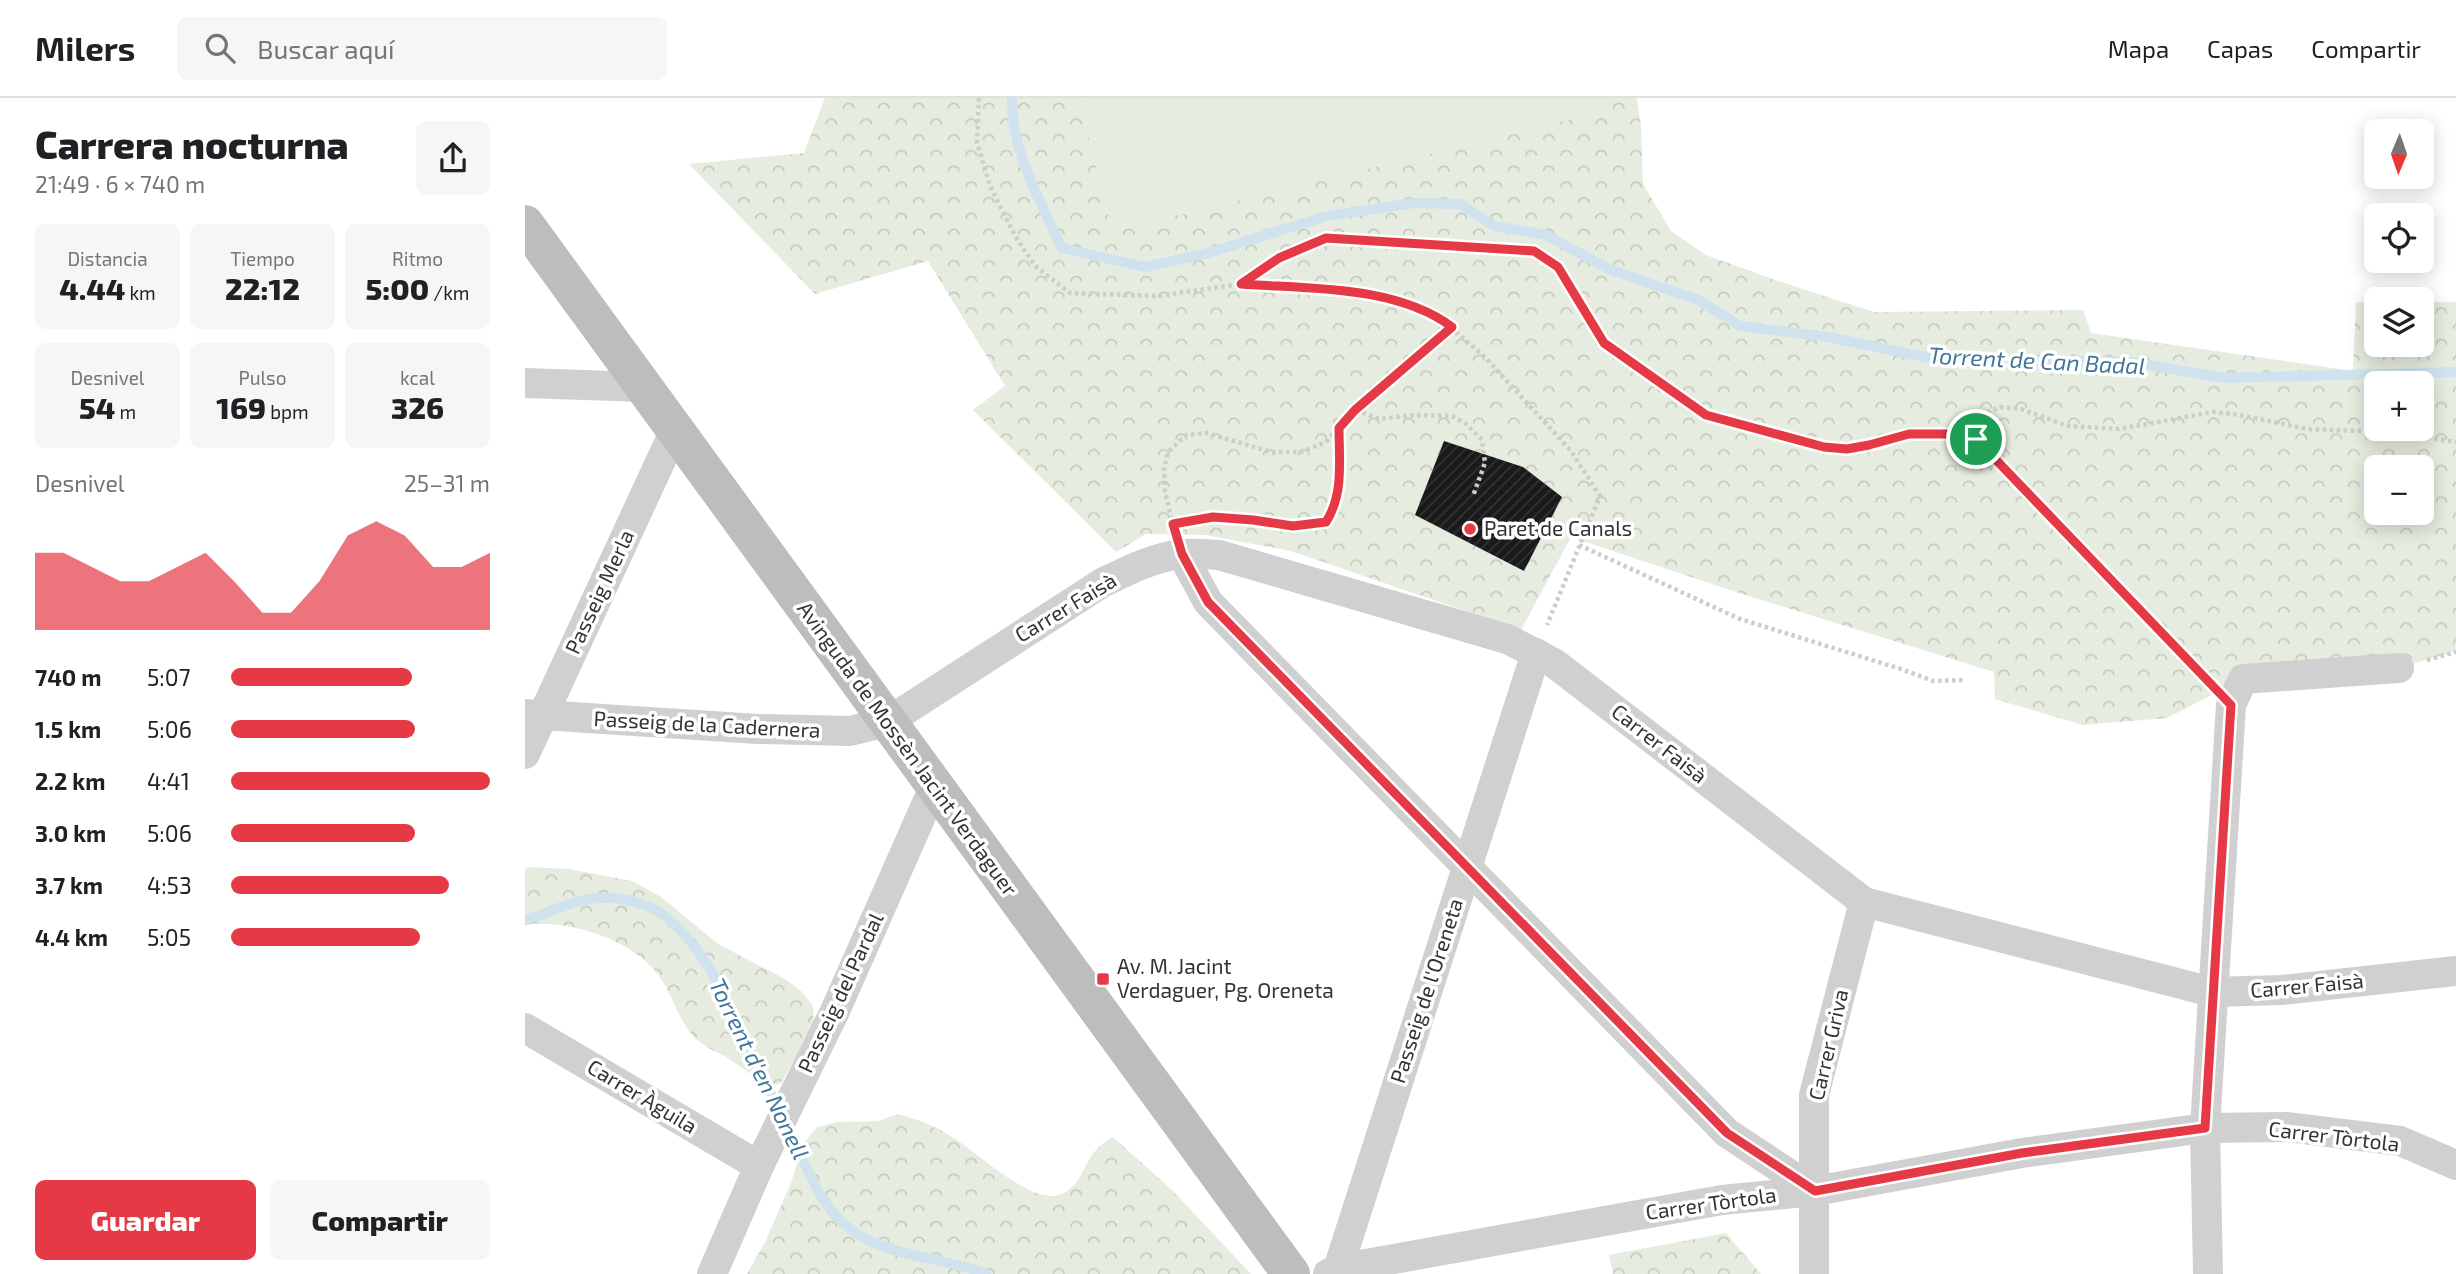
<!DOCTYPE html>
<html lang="es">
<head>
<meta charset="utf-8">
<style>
  body { margin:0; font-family:"Exo 2",sans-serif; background:#f6f6f6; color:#202124; height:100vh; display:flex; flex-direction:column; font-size:26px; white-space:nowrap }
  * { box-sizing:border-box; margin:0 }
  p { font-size:23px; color:#757577 }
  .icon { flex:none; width:38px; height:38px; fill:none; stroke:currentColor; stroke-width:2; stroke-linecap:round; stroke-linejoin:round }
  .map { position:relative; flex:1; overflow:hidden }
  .sheet { display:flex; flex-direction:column; background:#fff; width:525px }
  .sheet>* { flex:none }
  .needle { width:46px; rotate:182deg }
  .buttons { position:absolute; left:1839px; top:21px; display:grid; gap:14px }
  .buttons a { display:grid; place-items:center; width:70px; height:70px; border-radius:10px; background:#fff; box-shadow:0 4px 18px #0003; font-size:35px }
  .pin { position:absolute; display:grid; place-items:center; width:60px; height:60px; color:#fff; margin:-30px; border:4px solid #fff; border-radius:50%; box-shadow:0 2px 7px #0007 }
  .round { display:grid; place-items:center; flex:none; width:74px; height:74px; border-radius:10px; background:#f6f6f6 }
  .overview { display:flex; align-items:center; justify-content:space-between; height:119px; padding:0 35px }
  h1 { font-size:38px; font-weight:800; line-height:52px }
  .figures { display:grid; grid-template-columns:repeat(3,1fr); gap:10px; height:119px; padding:7px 35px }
  .figures div { display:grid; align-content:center; border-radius:10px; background:#f6f6f6; text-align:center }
  .figures b { font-size:30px; font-weight:800 }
  .figures small { font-size:19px; font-weight:400 }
  .figures p { font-size:19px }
  .chart { height:196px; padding:14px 35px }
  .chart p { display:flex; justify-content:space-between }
  .chart svg { width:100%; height:126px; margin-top:7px; fill:#e63946; opacity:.7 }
  .action { display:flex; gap:14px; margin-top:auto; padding:14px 35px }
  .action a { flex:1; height:80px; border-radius:10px; background:#e63946; color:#fff; font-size:28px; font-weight:800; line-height:80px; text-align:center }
  .action a+a { background:#f6f6f6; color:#202124 }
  ul { padding:0 35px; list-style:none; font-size:23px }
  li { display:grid; grid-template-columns:112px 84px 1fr; align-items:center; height:52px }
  li i { height:18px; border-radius:9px; background:#e63946 }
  header { display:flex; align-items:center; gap:42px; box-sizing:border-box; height:98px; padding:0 35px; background:#fff; border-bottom:2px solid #e0e0e0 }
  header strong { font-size:33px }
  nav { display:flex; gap:38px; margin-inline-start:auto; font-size:24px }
  .search { width:490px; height:63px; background:#f6f6f6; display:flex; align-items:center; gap:18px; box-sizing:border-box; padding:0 24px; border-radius:10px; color:#757577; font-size:26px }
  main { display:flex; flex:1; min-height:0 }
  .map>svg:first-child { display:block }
  .forest { fill:url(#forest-crowns); fill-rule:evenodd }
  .pitch { fill:#e6ecdf }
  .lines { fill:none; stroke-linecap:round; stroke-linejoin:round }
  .stream { stroke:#cfe2ee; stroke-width:10 }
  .building { fill:url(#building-hatch) }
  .path { stroke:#cdcdcd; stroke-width:4.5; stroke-dasharray:3.5 3.5; stroke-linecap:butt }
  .street { stroke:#d0d0d0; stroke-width:30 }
  .secondary { stroke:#bdbdbd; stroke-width:38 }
  .route-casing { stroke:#fff; stroke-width:14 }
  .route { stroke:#e63946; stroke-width:9 }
  .poi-dot { fill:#e63946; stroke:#fff; stroke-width:2.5 }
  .labels { text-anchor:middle; stroke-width:7; stroke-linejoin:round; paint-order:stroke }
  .poi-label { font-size:21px; fill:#333; stroke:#fff; text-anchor:start }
  .street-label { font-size:21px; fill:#333; stroke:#fff }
  .water-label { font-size:23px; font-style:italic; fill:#3f7597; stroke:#fff }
</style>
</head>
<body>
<header>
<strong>Milers</strong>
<div class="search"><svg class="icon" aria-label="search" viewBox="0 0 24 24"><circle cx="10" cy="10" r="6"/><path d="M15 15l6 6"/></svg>Buscar aquí</div>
<nav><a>Mapa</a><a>Capas</a><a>Compartir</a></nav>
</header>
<main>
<section class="sheet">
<div class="overview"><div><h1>Carrera nocturna</h1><p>21:49 · 6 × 740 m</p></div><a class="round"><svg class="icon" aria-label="share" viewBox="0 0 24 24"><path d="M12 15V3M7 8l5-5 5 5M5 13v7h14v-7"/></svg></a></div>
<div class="figures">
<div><p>Distancia</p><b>4.44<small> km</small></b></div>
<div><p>Tiempo</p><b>22:12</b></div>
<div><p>Ritmo</p><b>5:00<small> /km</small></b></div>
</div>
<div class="figures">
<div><p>Desnivel</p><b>54<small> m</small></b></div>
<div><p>Pulso</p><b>169<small> bpm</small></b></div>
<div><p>kcal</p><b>326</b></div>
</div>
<div class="chart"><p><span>Desnivel</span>25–31 m</p>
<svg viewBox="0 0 160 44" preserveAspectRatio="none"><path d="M0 44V17L10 17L20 22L30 27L40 27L50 22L60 17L70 27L80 38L90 38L100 27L110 11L120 6L130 11L140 22L150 22L160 17V44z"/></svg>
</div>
<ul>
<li><b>740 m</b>5:07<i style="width:70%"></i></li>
<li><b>1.5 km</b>5:06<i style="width:71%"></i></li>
<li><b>2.2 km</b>4:41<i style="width:100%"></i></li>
<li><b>3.0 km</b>5:06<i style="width:71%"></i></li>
<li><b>3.7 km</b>4:53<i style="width:84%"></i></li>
<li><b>4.4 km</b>5:05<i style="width:73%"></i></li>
</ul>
<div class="action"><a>Guardar</a><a>Compartir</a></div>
</section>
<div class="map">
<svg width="1931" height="1176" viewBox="0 0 1931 1176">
  <defs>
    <pattern id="forest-crowns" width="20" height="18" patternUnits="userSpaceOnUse" patternTransform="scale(1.75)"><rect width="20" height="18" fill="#e6ecdf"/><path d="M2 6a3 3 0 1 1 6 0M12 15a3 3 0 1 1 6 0" fill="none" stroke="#c6cbc0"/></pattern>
    <pattern id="building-hatch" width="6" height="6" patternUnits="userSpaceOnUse" patternTransform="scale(1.75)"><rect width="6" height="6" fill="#1a1a1a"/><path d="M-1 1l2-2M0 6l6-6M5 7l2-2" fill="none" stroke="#333"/></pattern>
  </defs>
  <rect width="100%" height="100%" fill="#fff"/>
  <g class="forest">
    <path d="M300,0H554L587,133L1072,15L1069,0H1112L1116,29L1118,86L1146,133L1181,157L1253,183L1349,214L1558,212L1566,235L1828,273L1831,204H1851L1852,247H1897V204H1931V553L1874,570L1718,581L1642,620L1558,627L1470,601L1469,574L1211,494L1046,439L996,532L766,453L680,437L621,436L591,454L448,312L480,288L403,163L290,196L164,66L279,55ZM1852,285H1897V331H1852ZM1852,369H1897V415H1852Z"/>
    <path d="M3,769L44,771L107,783L136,799L193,846L260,881L276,893L288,908L289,929L256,985L246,988L236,983C224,975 213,967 201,959C190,953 178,948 169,939C152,920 147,894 131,874C106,841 40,820 0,827V771Z"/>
    <path d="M373,1016C392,1021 410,1028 427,1039C451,1053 505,1106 534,1097C557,1089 557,1067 571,1052C575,1047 582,1043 588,1039L648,1093L726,1176H222L240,1144L266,1085L278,1046L292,1029L313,1024L353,1023Z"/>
    <polygon points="1201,1135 1236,1176 1088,1176 1084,1157"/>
  </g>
  <polygon class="pitch" points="554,0 1069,0 1073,15 587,133"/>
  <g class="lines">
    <g class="stream">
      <path d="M487,0C486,54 515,102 537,150L620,169L683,155L802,118L889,105L935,106L969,128L1021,137L1086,172L1173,202L1215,228L1303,239L1405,260L1606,264L1699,280L1931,274"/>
      <path d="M0,822C22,816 53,800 76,800C99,799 123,805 141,819C179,849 198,895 218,938C236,974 253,1011 271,1048C282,1070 293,1098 310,1117C349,1161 411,1156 461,1176"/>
    </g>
  </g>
  <polygon class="building" points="919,343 998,369 1037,399 999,473 890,417"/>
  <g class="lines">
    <g class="path">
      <polyline points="454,0 452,44 465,88 490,138 510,168 545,195 632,198 716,186 816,193 882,204 910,216 960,259 1046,353 1075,398 1022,527"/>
      <polyline points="716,186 754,160 801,140 1009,153 1033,169 1079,245 1181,317 1299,349 1322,351 1344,347 1384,336 1420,336 1451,341 1684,583"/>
      <polyline points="831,312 854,321 890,317 927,318 941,326 957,342 960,365 948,398"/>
      <polyline points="1451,341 1464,314 1475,309 1496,311 1543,328 1594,331 1688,314 1715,317 1782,331 1865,334 1931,344"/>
      <path d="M673,422L688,420L728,421L768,428L801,424C819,396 814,363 814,331"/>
      <polyline points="648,428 640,393 639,372 643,354 661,337 682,335 746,354 776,354 801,344 830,312 927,229"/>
      <polyline points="1054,447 1215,521 1376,571 1408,583 1440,582"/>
      <polyline points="1902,562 1931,554"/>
    </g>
    <g class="street">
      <polyline points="0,285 119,289"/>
      <polyline points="657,456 683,504 1202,1035 1290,1093"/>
      <path d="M0,616L233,631L325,633L362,624L577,485C602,473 627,460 655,456C668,455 681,456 694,457L982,541L1029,565L1339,804L1687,894L1757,892L1931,873"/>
      <polyline points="0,656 150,332"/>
      <polyline points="0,930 234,1068"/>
      <polyline points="813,1171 1011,555"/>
      <polyline points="187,1176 234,1068 310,913 409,689"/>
      <polyline points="803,1176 813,1171 1197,1102 1290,1093 1497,1055 1680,1030 1761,1029 1875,1043 1931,1067"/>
      <polyline points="1289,1176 1289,997 1339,804"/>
      <polyline points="1683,1176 1680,1030 1706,607 1718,581 1874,570"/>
    </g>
    <polyline class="secondary" points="0,126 766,1176"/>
  </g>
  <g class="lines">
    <defs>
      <path id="route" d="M801,140L1009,153L1033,169L1079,245L1181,317L1299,349L1322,351L1344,347L1384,336H1420L1451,341L1706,607L1680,1030L1497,1055L1290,1093L1202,1035L683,504L657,456L648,426L688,419L728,422L768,428L801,424C819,396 814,362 814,330L830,312L927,229C871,187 783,191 716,186L754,160Z"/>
    </defs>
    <use href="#route" class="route-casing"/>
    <use href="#route" class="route"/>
  </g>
  <g class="poi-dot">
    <circle cx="945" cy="431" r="7"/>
    <rect x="571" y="874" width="14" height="14" rx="3.5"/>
  </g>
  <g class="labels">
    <g class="poi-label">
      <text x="959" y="438">Paret de Canals</text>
      <text x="592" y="876">Av. M. Jacint<tspan x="592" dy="24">Verdaguer, Pg. Oreneta</tspan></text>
    </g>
    <g class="street-label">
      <text transform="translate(75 494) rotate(-65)" y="7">Passeig Merla</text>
      <text transform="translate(541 510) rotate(-31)" y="7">Carrer Faisà</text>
      <text transform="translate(182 627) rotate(3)" y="7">Passeig de la Cadernera</text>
      <text transform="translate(1134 646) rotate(38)" y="7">Carrer Faisà</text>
      <text transform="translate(382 651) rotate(54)" y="7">Avinguda de Mossèn Jacint Verdaguer</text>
      <text transform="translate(1782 888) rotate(-5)" y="7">Carrer Faisà</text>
      <text transform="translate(902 893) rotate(-72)" y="7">Passeig de l'Oreneta</text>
      <text transform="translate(316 895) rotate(-65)" y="7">Passeig del Pardal</text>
      <text transform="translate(1304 947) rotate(-77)" y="7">Carrer Griva</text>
      <text transform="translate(117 999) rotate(31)" y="7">Carrer Àguila</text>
      <text transform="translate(1809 1039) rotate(7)" y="7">Carrer Tòrtola</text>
      <text transform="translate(1186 1106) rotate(-8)" y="7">Carrer Tòrtola</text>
    </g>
    <g class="water-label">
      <text transform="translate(1512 263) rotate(3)" y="8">Torrent de Can Badal</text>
      <text transform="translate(234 971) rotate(64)" y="8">Torrent d'en Nonell</text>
    </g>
  </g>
</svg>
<div class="buttons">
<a><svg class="needle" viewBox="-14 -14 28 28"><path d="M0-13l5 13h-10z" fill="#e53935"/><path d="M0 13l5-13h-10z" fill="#757577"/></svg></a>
<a><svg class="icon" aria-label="locate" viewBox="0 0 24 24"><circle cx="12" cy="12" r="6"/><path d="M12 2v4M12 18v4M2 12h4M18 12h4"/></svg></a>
<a><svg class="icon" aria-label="layers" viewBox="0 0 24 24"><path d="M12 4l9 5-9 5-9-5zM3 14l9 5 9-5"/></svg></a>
<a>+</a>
<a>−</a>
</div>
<div class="pin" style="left:1451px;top:341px;background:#1e9e55"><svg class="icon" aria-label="arrive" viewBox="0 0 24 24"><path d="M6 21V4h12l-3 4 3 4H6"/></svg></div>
</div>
</main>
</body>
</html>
